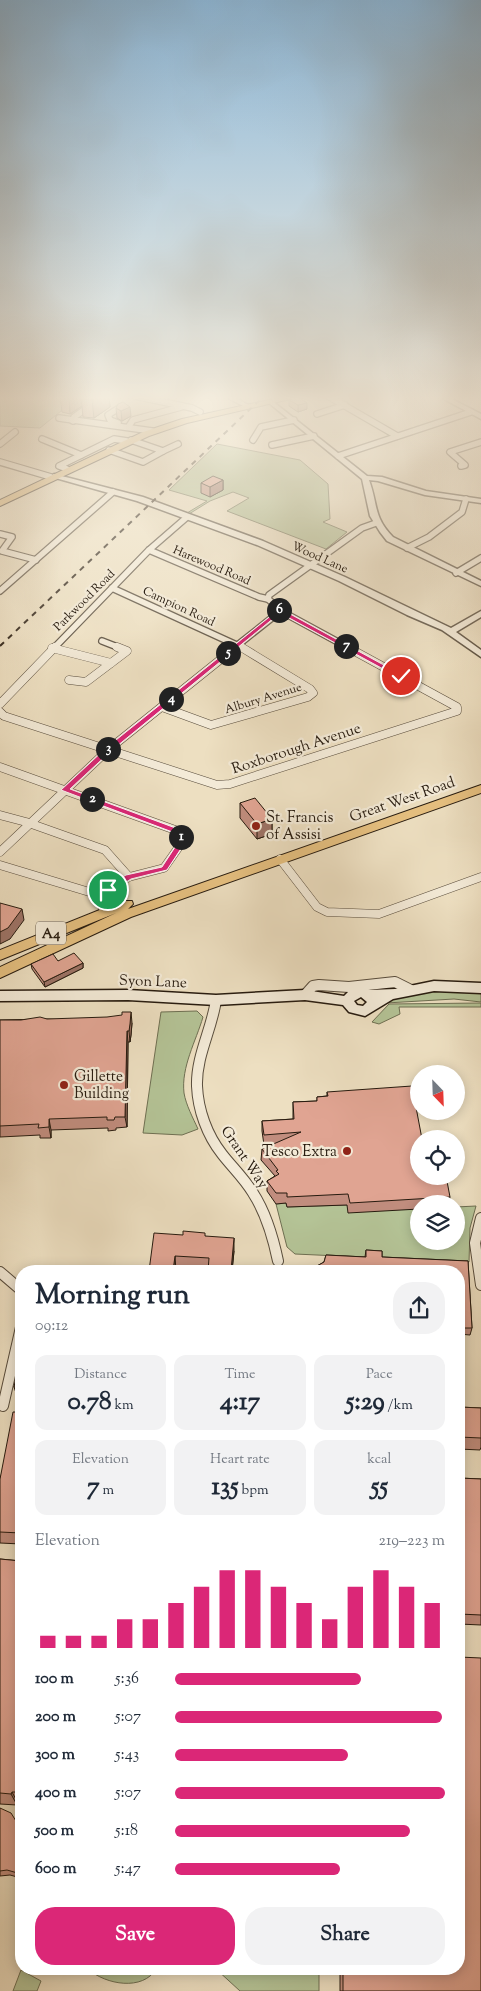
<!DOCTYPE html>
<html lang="en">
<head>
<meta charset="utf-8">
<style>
  body { margin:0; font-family:"Sorts Mill Goudy",serif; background:#f2f2f3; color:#1f2937; height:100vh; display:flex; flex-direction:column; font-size:19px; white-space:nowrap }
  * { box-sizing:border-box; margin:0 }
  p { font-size:16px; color:#747a83 }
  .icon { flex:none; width:28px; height:28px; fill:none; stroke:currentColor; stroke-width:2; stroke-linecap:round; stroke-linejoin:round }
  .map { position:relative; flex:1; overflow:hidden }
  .sheet { position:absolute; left:15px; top:1265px; width:450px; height:710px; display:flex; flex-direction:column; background:#fff; border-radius:20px; box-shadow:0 2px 12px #0003 }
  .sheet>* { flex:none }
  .needle { width:32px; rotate:157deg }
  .controls { position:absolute; left:410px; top:1065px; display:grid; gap:10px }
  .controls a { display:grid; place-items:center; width:55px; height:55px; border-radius:50%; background:#fff; box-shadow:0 2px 12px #0003; font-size:25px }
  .pin { position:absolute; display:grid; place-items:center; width:42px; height:42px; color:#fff; margin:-21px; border:2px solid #fff; border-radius:50%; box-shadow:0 1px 5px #0007 }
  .km { position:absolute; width:25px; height:25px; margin:-12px; border-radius:50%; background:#222; color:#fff; font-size:14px; line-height:25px; text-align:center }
  .round { display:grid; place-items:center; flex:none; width:52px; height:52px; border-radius:20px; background:#f2f2f3 }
  .overview { display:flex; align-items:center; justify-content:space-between; height:85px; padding:0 20px }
  h1 { font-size:28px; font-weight:800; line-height:38px }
  .stats { display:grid; grid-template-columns:repeat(3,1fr); gap:8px; height:85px; padding:5px 20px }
  .stats div { display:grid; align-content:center; border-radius:12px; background:#f2f2f3; text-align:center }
  .stats b { font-size:25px; font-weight:800 }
  .stats small { font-size:14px; font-weight:400 }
  .stats p { font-size:14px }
  .chart { height:140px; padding:10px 20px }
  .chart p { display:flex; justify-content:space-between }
  .chart svg { width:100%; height:90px; margin-top:5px; stroke:#db2777; stroke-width:6 }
  .button { display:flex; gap:10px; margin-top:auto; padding:10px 20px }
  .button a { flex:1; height:58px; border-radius:20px; background:#db2777; color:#fff; font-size:20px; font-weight:800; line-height:58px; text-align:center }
  .button a+a { background:#f2f2f3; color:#1f2937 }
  ul { padding:0 20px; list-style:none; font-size:16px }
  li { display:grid; grid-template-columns:80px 60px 1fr; align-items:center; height:38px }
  li i { height:12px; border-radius:6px; background:#db2777 }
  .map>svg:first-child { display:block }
  .green { fill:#b4c396; stroke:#6e6f52 }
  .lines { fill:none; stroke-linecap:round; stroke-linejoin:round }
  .minor-far2-casing { stroke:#584c3c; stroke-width:8 }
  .minor-far1-casing { stroke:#584c3c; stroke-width:9 }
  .minor-casing { stroke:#584c3c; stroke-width:12 }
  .tertiary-casing { stroke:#584c3c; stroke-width:3 }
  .secondary-casing { stroke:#271b0f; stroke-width:3 }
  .primary-casing { stroke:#271b0f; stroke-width:2 }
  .trunk-casing { stroke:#271b0f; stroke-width:2 }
  .minor-far2 { stroke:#f3ead7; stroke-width:5.5 }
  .minor-far1 { stroke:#f3ead7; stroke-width:8 }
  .minor { stroke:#f3ead7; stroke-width:10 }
  .tertiary { fill:#f3ead7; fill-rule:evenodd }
  .secondary { fill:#f3ead7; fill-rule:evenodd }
  .primary { fill:#e6c080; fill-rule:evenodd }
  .trunk { fill:#e6c080; fill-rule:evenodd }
  .rail { stroke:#271b0f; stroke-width:2; stroke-dasharray:5.5 5.5; stroke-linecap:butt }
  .wall { fill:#c18d7e; stroke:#271b0f }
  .shaded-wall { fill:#9d7366; stroke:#271b0f }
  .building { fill:#e0a492; stroke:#271b0f }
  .route { fill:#db2777; stroke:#fff }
  .poi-dot { fill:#8f2418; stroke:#f3ead7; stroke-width:2 }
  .labels { text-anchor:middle; stroke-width:4.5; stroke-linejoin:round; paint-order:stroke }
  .far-street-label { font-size:12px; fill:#271b0f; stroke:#f3ead7 }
  .shield { fill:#f3ead7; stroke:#64594b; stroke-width:1 }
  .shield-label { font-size:14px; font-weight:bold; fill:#271b0f }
  .street-label { font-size:15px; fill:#271b0f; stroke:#f3ead7 }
  .poi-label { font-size:15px; fill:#271b0f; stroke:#f3ead7; text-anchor:start }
</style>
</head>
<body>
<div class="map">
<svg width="481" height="1991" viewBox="0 0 481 1991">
  <rect width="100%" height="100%" fill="#eddfc1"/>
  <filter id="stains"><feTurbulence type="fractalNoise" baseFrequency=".004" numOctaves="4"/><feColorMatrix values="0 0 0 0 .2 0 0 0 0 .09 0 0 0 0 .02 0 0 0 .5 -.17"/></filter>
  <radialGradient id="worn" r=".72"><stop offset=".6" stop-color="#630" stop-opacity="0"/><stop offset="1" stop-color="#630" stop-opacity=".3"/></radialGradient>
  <g class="green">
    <polygon points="0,396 77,398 40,428 0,426"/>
    <polygon points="217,444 300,460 328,484 330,519 323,522 347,532 326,549 227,511 249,498 233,492 210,501 189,514 187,513 207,501 169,490"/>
    <polygon points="422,990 481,990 481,1002 454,999 386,1003 391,999"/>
    <polygon points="481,1003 481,1007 399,1007 400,1014 379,1024 372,1022 389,1004"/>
    <path d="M197,1011L203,1017C196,1041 181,1067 184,1093C186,1105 193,1118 198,1129L182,1135L143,1133L161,1012Z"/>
    <polygon points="286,1203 287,1207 347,1205 419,1209 419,1241 456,1241 456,1207 476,1206 470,1228 469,1262 295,1254 287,1247 276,1204"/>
    <path d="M88,1969H156C143,1991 106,1985 88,1969Z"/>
    <polygon points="216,1969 319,1969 319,1991 240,1991"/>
    <polygon points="21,1970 41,1981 37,1991 13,1991"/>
  </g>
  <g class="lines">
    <defs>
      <g id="minor-far2">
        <polyline points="135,396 192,408 200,412"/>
        <polyline points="328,396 397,436"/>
        <polyline points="317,414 345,405"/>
        <polyline points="59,418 152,431"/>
        <polyline points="73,421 74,417 104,396"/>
        <polyline points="118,423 110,420 108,415 119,408"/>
        <polyline points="129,426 133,420 181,407"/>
        <polyline points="42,439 81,455"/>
        <polyline points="253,440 261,427 294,420"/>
        <polyline points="0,444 15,432"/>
        <polyline points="272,445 314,436"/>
        <polyline points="109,450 143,462 163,451 131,440"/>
        <polyline points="163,451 178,444"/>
        <polyline points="338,456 471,412"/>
        <polyline points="0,462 51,477"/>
        <polyline points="461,466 465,465 450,452 481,442"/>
        <polyline points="67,469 59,466 114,439 127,441"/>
        <polyline points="0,534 12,537 2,551 36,560"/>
        <polyline points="407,548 429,537 462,512 466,499"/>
        <polyline points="149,550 259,597 268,599"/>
        <polyline points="456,573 481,558"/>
        <polyline points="112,588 243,648"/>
        <polyline points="0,591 113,492"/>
        <polyline points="279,610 349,648"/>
        <polyline points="102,641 120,648"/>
        <polyline points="54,648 149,550 187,517"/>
        <polyline points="234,648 278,613 276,606 268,599 269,595 362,528 376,523"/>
      </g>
      <g id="minor-far1">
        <polyline points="52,648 111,663"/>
        <polyline points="69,680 86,682 127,651 117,647"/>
        <polyline points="0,704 55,647"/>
        <polyline points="162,707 211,725 308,697 313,693 310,689 241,647"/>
        <polyline points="0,712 4,716 217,785 230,784 457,711 457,707 347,647"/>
        <polyline points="0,767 178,831 183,841 164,868 129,877 108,890 96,894"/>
        <polyline points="0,815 26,822 105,850 129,877"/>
        <polyline points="0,852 109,749 236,647"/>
        <polyline points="280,859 317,907 327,912 379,914 481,877"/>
        <polyline points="0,865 96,894"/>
        <polyline points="96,894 102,903 104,913"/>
      </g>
      <g id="minor">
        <polyline points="305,995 313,986 319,985 349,987 395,982 411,990"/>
        <path d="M216,1000C212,1029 196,1056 197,1086C198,1110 207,1135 222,1154C232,1167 244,1178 253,1193C266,1213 273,1237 278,1261"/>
        <polyline points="481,1218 475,1243 481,1285"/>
        <polyline points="0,1272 21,1290"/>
        <polyline points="3,1406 21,1327"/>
      </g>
      <g id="tertiary">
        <polygon points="224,396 232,396 252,407 247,408"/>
        <polygon points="438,396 446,396 481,414 481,419"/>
        <path d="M271,400L367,476L382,477L426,491L481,499V503L425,495L378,481L369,480C378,504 373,517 393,537L481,581V586L387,541L380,532L370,516L362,479L269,403L268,402Z"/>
        <polygon points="54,474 143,497 263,541 345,577 451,628 481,611 481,617 456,632 481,650 481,657 442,630 407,615 339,581 257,545 137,501 52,477 50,476"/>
      </g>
      <path id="secondary" d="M434,981L481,983V993L434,991L393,999L365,1016L349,1012L343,1005L305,1000L216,1005L128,1000L0,1001V991L128,990L216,995L305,990L344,996L349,991L362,987L370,990L395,989ZM361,997L367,1002L363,1006L357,1005L354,1001Z"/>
      <polygon id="primary" points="287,396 303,396 187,423 149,436 0,506 0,500 143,432 182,419"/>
      <polygon id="trunk" points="481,785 481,793 131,917 0,978 0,967 116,913 0,960 0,950 122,901 132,901 133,904 128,909"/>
    </defs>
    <use href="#minor-far2" class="minor-far2-casing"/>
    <use href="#minor-far1" class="minor-far1-casing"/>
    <use href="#minor" class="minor-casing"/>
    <use href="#tertiary" class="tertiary-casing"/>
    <use href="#secondary" class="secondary-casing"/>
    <use href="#primary" class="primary-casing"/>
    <use href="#trunk" class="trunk-casing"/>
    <use href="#minor-far2" class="minor-far2"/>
    <use href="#minor-far1" class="minor-far1"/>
    <use href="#minor" class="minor"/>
    <use href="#tertiary" class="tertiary"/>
    <use href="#secondary" class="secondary"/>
    <use href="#primary" class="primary"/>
    <use href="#trunk" class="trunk"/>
    <polyline class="rail" points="0,646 264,396"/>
  </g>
  <g class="wall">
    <polygon points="60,396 109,396 110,407 94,418 83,417 82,406 70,414 62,412"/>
    <polygon points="289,400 307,409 298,412 289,406"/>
    <polygon points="116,408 131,416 122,421 117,418"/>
    <polygon points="223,480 223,490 210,497 201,493 201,483"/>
    <polygon points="240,803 272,819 272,834 257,839 240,818"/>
    <polygon points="58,961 83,963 83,968 45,987 32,969 31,964"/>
    <polygon points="47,1019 132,1023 131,1035 130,1042 128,1042 127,1127 116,1128 116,1130 108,1131 108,1128 51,1130 51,1138 40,1138 40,1135 0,1137 0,1020"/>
    <polygon points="327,1092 419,1176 450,1197 449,1204 419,1204 419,1209 348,1213 347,1205 287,1207 286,1203 276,1204 267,1191 267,1181 275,1176 261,1160 262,1149 271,1145 264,1145 262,1131 262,1121 293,1119 293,1102 317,1101 317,1097 327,1096"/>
    <polygon points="205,1236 234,1251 232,1271 206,1271 176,1269 149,1271"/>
    <polygon points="366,1250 382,1251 382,1257 468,1261 472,1328 470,1335 459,1334 459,1271 317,1271 317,1266 324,1262 326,1255 365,1257"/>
    <polygon points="21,1363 21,1399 18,1399 14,1387"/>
    <polygon points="459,1407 481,1408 481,1447 480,1450 459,1449 459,1450"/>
    <polygon points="21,1412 21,1544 0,1543 0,1479"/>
    <polygon points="459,1478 481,1479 481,1625 459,1624"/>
    <polygon points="0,1559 21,1561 21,1803 18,1803 17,1805 0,1804"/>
    <polygon points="0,1808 21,1829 21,1878 10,1875 0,1876"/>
    <polygon points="340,1969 459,1969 481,1991 340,1991"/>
  </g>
  <g class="shaded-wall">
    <polygon points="69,396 87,396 81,399 82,406 70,414"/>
    <polygon points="98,396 109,396 110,407 94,418 92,400"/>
    <polygon points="307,403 307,409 298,412 298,405"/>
    <polygon points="130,407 131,416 122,421 121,411"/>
    <polygon points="223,480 223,490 210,497 210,487"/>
    <polygon points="272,819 272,834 257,839 257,824"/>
    <polygon points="22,909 24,920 10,939 0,944 0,932"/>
    <polygon points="83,963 83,968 45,987 44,982"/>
    <polygon points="131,1012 132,1023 131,1035 130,1042 129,1031"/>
    <polygon points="127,1031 128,1042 127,1127 125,1117"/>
    <polygon points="49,1119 51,1130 51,1138 49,1127"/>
    <polygon points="234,1238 234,1251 232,1271 231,1271"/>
    <polygon points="175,1256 176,1271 173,1271"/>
    <polygon points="12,1792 18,1803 17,1805 11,1794"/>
  </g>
  <g class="building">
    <polygon points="85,396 98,396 92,400 81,399"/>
    <polygon points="298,397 307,403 298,405 289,400"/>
    <polygon points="123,402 130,407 121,411 116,408 118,404"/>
    <polygon points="213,476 223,480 210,487 201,483"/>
    <polygon points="255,798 272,819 257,824 240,803"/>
    <polygon points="0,903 22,909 8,928 0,932"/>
    <polygon points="74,953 83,963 44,982 31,964 53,954 58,961"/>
    <polygon points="122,1012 131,1012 130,1024 129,1031 127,1031 125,1117 115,1117 114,1120 107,1120 107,1117 49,1119 49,1127 38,1128 39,1124 0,1126 0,1020 21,1020 40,1017 47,1019 107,1017 122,1015"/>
    <polygon points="412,1086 422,1139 419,1139 419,1176 446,1176 450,1197 350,1203 348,1194 287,1197 287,1193 276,1193 267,1181 279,1174 276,1171 278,1170 262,1149 301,1132 264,1135 262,1121 294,1119 293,1102 317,1101 317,1097 328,1096 327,1092"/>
    <polygon points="183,1231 205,1233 205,1236 234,1238 231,1271 208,1271 209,1258 175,1256 173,1271 149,1271 154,1233 183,1235"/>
    <polygon points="366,1250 382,1251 382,1257 468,1261 472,1328 459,1328 459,1271 324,1271 324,1270 317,1266 324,1262 326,1255 366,1257"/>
    <polygon points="19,1363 21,1363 21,1387 14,1387"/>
    <polygon points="459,1407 481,1408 481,1438 459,1437"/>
    <polygon points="13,1412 21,1412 21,1533 0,1532 0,1479"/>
    <polygon points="459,1478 481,1479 481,1615 459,1614"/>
    <polygon points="0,1559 21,1561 21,1792 12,1792 11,1794 0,1793"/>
    <polygon points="459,1657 481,1658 481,1991 343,1991 343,1969 459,1969"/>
    <polygon points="0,1808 11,1813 21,1829 21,1874 7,1870 0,1871"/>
  </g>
  <linearGradient id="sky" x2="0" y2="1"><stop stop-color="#8bb6d7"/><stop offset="0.59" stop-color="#f7f1e3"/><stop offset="1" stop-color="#f7f1e3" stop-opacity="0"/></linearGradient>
  <rect width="481" height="675" fill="url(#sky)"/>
  <polygon class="route" points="277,609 281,609 404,676 398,677 280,613 111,751 70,789 181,830 186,841 167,870 131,879 110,892 105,892 105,888 126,875 162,867 179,841 175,833 61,790 106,748 273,614"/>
  <g class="poi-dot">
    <circle cx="256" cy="826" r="5"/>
    <circle cx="64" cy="1085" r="5"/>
    <circle cx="347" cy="1151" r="5"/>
  </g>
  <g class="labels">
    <g class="far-street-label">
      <text transform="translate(320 557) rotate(24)" y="4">Wood Lane</text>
      <text transform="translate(212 565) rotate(23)" y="4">Harewood Road</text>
      <text transform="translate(84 600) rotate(-45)" y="4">Parkwood Road</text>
      <text transform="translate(179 606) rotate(25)" y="4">Campion Road</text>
      <text transform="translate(263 698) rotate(-17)" y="4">Albury Avenue</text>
    </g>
    <rect class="shield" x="36" y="921.5" width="30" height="23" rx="4"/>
    <g class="shield-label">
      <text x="51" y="938">A4</text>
    </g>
    <g class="street-label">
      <text transform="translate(296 748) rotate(-18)" y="5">Roxborough Avenue</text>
      <text transform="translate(402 799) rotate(-19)" y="5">Great West Road</text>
      <text transform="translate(153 981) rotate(2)" y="5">Syon Lane</text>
      <text transform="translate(245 1157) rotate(56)" y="5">Grant Way</text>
    </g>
    <g class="poi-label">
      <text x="266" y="822">St. Francis<tspan x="266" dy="17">of Assisi</tspan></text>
      <text x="74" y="1081">Gillette<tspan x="74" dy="17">Building</tspan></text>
      <text x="337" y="1156" text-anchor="end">Tesco Extra</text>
    </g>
  </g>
  <rect width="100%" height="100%" filter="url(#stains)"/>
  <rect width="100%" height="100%" fill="url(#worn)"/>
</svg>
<div class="controls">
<a><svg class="needle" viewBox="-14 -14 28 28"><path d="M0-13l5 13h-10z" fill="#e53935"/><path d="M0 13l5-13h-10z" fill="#747a83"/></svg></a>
<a><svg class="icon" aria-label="locate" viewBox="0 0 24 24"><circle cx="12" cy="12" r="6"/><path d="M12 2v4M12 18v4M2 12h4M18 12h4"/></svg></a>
<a><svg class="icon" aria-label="layers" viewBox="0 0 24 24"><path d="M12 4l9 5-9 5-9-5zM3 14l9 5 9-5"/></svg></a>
</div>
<div class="pin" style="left:108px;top:890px;background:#1e9e55"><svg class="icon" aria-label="arrive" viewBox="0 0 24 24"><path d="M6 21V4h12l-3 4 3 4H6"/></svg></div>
<div class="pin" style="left:401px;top:676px;background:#d93025"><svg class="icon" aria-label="check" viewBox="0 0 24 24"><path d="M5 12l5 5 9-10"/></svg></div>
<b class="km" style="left:181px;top:837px">1</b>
<b class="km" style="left:92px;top:799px">2</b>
<b class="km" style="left:108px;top:749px">3</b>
<b class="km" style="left:171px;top:699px">4</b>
<b class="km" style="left:228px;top:653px">5</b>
<b class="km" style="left:279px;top:610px">6</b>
<b class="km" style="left:346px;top:646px">7</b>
<section class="sheet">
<div class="overview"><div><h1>Morning run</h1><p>09:12</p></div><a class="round"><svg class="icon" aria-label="share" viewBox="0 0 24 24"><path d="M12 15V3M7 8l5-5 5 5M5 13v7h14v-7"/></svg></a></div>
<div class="stats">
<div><p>Distance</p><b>0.78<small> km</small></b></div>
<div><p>Time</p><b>4:17</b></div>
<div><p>Pace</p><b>5:29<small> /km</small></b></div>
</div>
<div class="stats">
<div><p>Elevation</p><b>7<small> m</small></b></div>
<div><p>Heart rate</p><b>135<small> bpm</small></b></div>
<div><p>kcal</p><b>55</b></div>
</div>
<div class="chart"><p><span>Elevation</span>219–223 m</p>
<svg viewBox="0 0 160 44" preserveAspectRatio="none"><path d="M5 44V38M15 44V38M25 44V38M35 44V30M45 44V30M55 44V22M65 44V14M75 44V6M85 44V6M95 44V14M105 44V22M115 44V30M125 44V14M135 44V6M145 44V14M155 44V22"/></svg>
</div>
<ul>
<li><b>100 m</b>5:36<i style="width:69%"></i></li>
<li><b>200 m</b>5:07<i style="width:99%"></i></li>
<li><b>300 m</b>5:43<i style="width:64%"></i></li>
<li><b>400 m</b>5:07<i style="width:100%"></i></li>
<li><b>500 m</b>5:18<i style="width:87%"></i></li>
<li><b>600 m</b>5:47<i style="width:61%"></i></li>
</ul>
<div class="button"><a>Save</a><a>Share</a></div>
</section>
</div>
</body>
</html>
